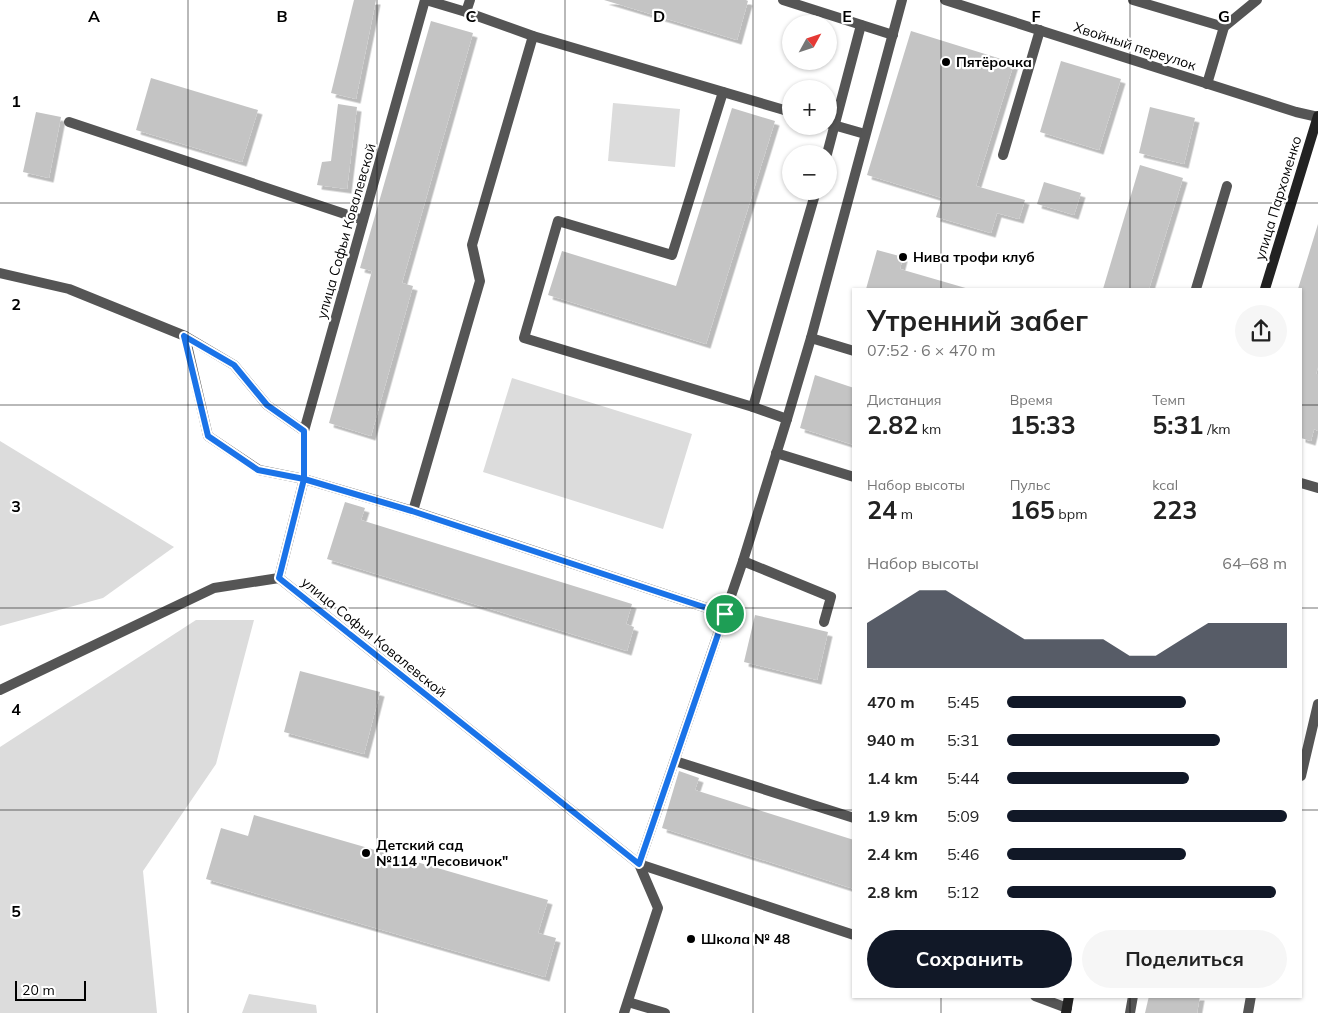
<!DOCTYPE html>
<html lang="ru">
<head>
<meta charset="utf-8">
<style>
  body { margin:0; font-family:Mulish,sans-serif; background:#f6f6f6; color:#222; height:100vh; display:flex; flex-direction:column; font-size:19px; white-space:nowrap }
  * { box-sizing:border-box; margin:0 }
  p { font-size:16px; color:#767676 }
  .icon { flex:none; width:28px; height:28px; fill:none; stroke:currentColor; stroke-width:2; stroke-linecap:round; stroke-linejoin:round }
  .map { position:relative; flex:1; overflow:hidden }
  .drawer { position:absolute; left:852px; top:288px; width:450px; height:710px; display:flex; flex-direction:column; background:#fff; border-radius:0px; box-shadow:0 1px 4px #0004 }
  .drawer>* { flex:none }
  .needle { width:32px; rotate:50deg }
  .fabs { position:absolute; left:782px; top:15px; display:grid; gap:10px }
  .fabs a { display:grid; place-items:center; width:55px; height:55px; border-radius:50%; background:#fff; box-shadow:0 1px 4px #0004; font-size:25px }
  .scale { position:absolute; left:15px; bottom:12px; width:71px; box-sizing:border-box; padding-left:5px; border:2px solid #000; border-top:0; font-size:14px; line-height:18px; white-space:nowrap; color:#000; -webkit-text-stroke:4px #fff; paint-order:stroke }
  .pin { position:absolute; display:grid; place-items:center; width:42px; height:42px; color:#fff; margin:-21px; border:2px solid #fff; border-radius:50%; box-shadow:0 1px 5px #0007 }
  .round { display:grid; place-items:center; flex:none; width:52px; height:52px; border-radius:26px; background:#f6f6f6 }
  .summary { display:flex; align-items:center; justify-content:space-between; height:85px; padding:0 15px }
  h1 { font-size:28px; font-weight:700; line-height:38px }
  .figures { display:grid; grid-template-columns:repeat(3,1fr); gap:8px; height:85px; padding:5px 15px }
  .figures div { display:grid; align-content:center }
  .figures b { font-size:25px; font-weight:700 }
  .figures small { font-size:14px; font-weight:400 }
  .figures p { font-size:14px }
  .chart { height:140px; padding:10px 15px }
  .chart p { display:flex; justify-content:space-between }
  .chart svg { width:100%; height:90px; margin-top:5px; fill:#111827; opacity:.7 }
  .cta { display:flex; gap:10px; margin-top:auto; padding:10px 15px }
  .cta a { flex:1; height:58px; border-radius:30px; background:#111827; color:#fff; font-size:20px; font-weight:700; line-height:58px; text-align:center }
  .cta a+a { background:#f6f6f6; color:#222 }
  ul { padding:0 15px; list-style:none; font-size:16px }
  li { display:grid; grid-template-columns:80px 60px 1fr; align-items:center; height:38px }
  li i { height:12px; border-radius:6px; background:#111827 }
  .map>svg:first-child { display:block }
  .green { fill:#dcdcdc }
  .building { fill:#c4c4c4; filter:url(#shadow) }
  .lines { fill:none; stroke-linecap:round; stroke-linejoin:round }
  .lane { stroke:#555; stroke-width:10 }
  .street { stroke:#555; stroke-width:10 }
  .secondary { stroke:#222; stroke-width:10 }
  .route-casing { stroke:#fff; stroke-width:10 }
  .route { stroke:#1a73e8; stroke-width:6 }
  .grid { fill:none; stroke:#000; stroke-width:1; stroke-opacity:0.55 }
  .poi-dot { fill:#000; stroke:#fff; stroke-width:2 }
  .labels { text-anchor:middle; stroke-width:4.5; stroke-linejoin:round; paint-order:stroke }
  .street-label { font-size:14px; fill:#000; stroke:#fff }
  .poi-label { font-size:14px; font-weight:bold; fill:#000; stroke:#fff; text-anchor:start }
  .grid-label { font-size:16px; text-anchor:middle; font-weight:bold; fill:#000; stroke:#fff; stroke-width:4.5; stroke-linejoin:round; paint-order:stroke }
</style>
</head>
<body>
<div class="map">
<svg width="1318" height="1013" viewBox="0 0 1318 1013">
  <defs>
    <filter id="shadow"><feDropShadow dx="4.5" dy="4.5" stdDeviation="0" flood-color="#0004"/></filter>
  </defs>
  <rect width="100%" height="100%" fill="#fff"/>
  <g class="green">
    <polygon points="613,103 680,109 675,167 608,161"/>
    <polygon points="512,378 692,434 663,529 483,472"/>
    <polygon points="0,441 174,547 103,598 0,626"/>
    <polygon points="196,620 254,620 216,764 143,871 157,1013 0,1013 0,747"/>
    <polygon points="249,994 316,1005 317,1013 242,1013"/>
  </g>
  <g class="building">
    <polygon points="354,0 376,0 356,99 331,93"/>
    <polygon points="604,0 746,0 748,1 737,40"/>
    <polygon points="431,21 473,33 402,283 413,286 371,436 329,423 372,271 360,268"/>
    <polygon points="911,31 1014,63 976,186 1025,200 1019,219 997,213 991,233 936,217 942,198 867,175"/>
    <polygon points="1061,61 1121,79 1099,150 1040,132"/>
    <polygon points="151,78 258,110 242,162 136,130"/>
    <polygon points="338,104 357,107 347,189 317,185 322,162 331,161"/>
    <polygon points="1150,107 1195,118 1184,164 1139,153"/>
    <polygon points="732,108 775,121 706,344 548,295 562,251 676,286"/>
    <polygon points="36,112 61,117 49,178 23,172"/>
    <polygon points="1140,165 1183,178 1149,289 1103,289"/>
    <polygon points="1044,182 1081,193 1074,215 1037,204"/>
    <polygon points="1318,224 1318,367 1316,374 1318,374 1318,431 1314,429 1311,441 1301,438 1301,289 1298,289"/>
    <polygon points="877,250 903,257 900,269 969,289 866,289"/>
    <polygon points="815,375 854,388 854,445 800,428"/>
    <polygon points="345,502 365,508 361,520 632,604 626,624 634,627 627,651 327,559"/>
    <polygon points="755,615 828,632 817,680 744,662"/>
    <polygon points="300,671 380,692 364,754 284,732"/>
    <polygon points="679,771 699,778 695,790 854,840 854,889 662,828"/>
    <polygon points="254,815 548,900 538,933 556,938 545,977 206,879 221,828 248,836"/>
    <polygon points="1149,996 1200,996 1197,1013 1145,1013"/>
  </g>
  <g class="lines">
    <g class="lane">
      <polyline points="426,0 466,12 533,36 791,112"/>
      <polyline points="783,0 893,35"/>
      <polyline points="1133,0 1224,27"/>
      <polyline points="466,12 470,0"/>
      <polyline points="1207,84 1224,27 1257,0"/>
      <polyline points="723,92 672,255 558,221 524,338 753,407 787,419"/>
      <polyline points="69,122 363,220"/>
      <polyline points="830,124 865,134"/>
      <polyline points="827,154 861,25"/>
      <polyline points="1003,155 1040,30"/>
      <polyline points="0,273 69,289 185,336 234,365 267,405 304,431"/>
      <polyline points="1196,289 1227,186"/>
      <polyline points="185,336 208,436 259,470 304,479 413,511 725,614"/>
      <polyline points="811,338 854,351"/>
      <polyline points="753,407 816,191"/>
      <polyline points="776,453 854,477"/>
      <polyline points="1301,483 1318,488"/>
      <polyline points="413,511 480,281 472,245 533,36"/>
      <polyline points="743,561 831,597 824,622"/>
      <polyline points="0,690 214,588 279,578"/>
      <polyline points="675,761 854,818"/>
      <polyline points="1301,776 1318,704"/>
      <polyline points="628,1002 665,1013"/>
      <polyline points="624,1013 658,908 639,864 743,561 787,419 811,338 902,0"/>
      <polyline points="1130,1013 1133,996"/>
      <polyline points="1248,1013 1251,996"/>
    </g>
    <g class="street">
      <polyline points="425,0 304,431 304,479 279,578 639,864 854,935"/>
      <polyline points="945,0 1296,112 1318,117"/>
      <polyline points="1035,996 1067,1008"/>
    </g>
    <g class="secondary">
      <polyline points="1265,289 1318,116"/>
      <polyline points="1066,1013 1069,996"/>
    </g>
  </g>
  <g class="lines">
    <defs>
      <polyline id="route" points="725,614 412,511 304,479 304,431 267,405 234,365 184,336 208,436 258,470 304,479 279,578 639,864 725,614"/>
    </defs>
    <use href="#route" class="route-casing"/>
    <use href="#route" class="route"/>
  </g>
  <path class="grid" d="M188,0V1013M377,0V1013M565,0V1013M753,0V1013M941,0V289M1130,0V289M0,203H1318M0,405H854M1301,405H1318M0,608H854M1301,608H1318M0,810H854M1301,810H1318M941,996V1013M1130,996V1013"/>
  <g class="poi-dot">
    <circle cx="946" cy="62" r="5"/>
    <circle cx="903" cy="257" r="5"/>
    <circle cx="366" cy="853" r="5"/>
    <circle cx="691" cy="939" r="5"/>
  </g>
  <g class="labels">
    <g class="street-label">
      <text transform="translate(1135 46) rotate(18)" y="5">Хвойный переулок</text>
      <text transform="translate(1278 198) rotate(-73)" y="5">улица Пархоменко</text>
      <text transform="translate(346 231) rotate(-74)" y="5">улица Софьи Ковалевской</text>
      <text transform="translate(374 637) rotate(39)" y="5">улица Софьи Ковалевской</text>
    </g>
    <g class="poi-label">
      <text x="956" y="67">Пятёрочка</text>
      <text x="913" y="262">Нива трофи клуб</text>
      <text x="376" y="850">Детский сад<tspan x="376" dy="16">№114 "Лесовичок"</tspan></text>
      <text x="701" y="944">Школа № 48</text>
    </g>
  </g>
  <g class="grid-label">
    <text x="94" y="22">A</text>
    <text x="282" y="22">B</text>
    <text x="471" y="22">C</text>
    <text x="659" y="22">D</text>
    <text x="847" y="22">E</text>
    <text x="1036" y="22">F</text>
    <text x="1224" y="22">G</text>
    <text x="16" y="107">1</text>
    <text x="16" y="310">2</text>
    <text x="16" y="512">3</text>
    <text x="16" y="715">4</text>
    <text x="16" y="917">5</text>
  </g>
</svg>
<div class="fabs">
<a><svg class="needle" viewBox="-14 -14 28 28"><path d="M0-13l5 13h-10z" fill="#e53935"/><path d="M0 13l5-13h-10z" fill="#767676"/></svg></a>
<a>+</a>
<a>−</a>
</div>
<div class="scale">20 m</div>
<div class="pin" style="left:725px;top:614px;background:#1e9e55"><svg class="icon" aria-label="arrive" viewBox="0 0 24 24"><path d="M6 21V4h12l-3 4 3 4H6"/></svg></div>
<section class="drawer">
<div class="summary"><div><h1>Утренний забег</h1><p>07:52 · 6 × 470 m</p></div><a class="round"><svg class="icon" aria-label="share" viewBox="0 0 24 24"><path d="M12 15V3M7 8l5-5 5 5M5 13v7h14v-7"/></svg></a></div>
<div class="figures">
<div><p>Дистанция</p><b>2.82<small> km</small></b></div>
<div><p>Время</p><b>15:33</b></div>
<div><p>Темп</p><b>5:31<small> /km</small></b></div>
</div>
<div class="figures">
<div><p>Набор высоты</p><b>24<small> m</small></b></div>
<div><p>Пульс</p><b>165<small> bpm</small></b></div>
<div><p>kcal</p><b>223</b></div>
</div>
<div class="chart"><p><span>Набор высоты</span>64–68 m</p>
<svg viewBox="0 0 160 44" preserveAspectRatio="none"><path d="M0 44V22L10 14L20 6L30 6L40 14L50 22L60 30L70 30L80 30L90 30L100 38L110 38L120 30L130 22L140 22L150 22L160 22V44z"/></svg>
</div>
<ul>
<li><b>470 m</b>5:45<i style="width:64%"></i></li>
<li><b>940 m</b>5:31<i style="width:76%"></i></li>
<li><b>1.4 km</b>5:44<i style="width:65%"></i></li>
<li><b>1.9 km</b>5:09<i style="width:100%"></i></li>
<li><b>2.4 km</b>5:46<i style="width:64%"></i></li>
<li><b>2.8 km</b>5:12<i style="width:96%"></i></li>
</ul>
<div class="cta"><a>Сохранить</a><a>Поделиться</a></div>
</section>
</div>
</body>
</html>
